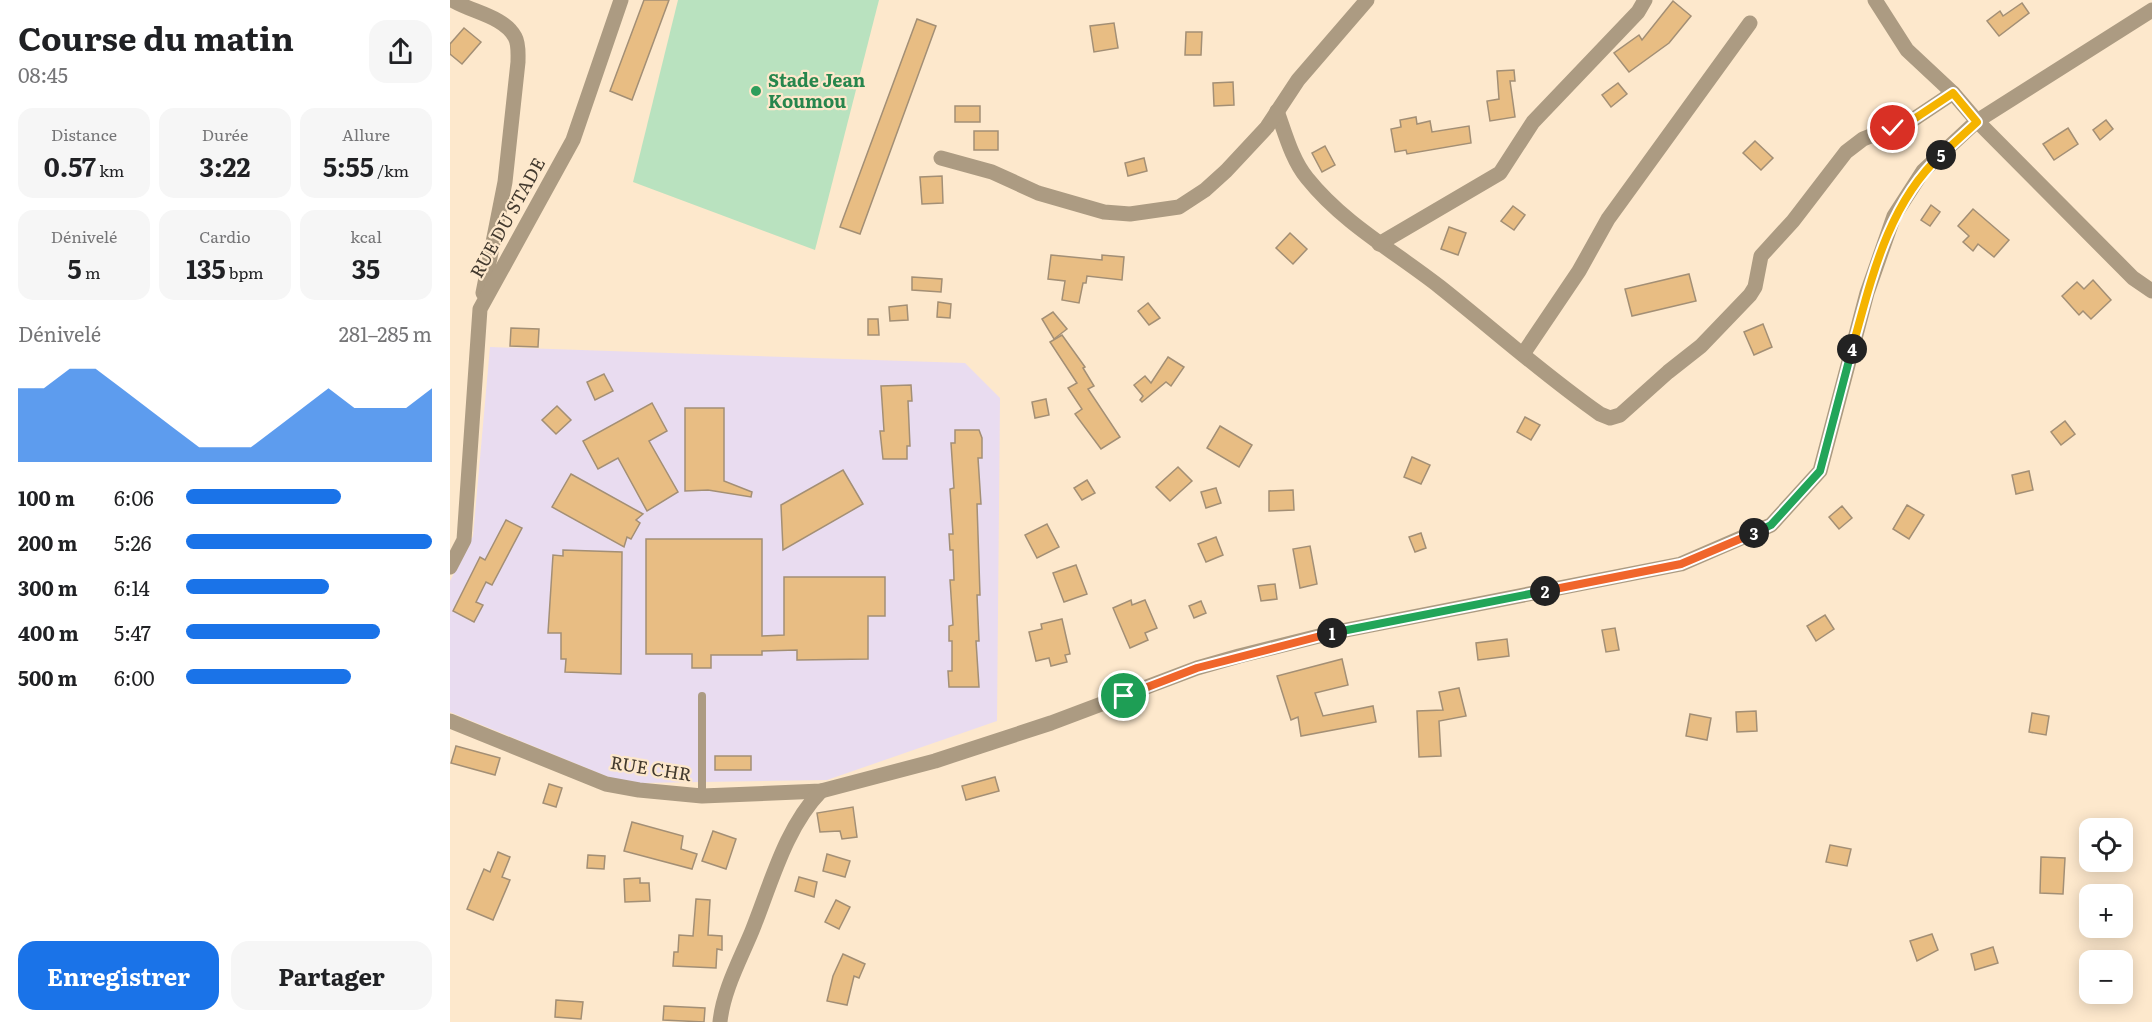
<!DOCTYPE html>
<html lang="fr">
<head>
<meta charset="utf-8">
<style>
  body { margin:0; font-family:Literata,serif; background:#f6f6f6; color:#202124; height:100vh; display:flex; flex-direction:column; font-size:22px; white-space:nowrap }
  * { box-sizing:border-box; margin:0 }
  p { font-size:20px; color:#757577 }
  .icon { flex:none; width:33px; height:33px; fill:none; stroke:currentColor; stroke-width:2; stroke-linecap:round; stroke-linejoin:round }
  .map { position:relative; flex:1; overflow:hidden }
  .details { display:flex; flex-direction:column; background:#fff; width:450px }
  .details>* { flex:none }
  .buttons { position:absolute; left:1629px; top:818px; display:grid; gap:12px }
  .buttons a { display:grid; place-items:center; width:54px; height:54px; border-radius:12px; background:#fff; box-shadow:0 3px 15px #0003; font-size:30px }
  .pin { position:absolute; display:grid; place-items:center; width:51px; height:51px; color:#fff; margin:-26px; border:3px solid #fff; border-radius:50%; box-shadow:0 2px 6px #0007 }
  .km { position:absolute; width:30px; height:30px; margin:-15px; border-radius:50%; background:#222; color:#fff; font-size:16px; line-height:30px; text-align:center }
  .round { display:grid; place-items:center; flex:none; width:63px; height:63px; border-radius:18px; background:#f6f6f6 }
  .head { display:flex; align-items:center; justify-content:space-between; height:102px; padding:0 18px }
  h1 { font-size:33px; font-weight:700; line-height:45px }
  .metrics { display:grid; grid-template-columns:repeat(3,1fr); gap:9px; height:102px; padding:6px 18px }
  .metrics div { display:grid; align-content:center; border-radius:15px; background:#f6f6f6; text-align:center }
  .metrics b { font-size:26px; font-weight:700 }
  .metrics small { font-size:16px; font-weight:400 }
  .metrics p { font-size:16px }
  .chart { height:168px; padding:12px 18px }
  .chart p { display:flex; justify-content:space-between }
  .chart svg { width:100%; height:108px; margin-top:6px; fill:#1a73e8; opacity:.7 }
  .primary-button { display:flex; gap:12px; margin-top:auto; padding:12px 18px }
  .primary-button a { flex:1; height:69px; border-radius:18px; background:#1a73e8; color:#fff; font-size:24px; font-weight:700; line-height:69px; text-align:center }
  .primary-button a+a { background:#f6f6f6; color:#202124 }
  ul { padding:0 18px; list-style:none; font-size:20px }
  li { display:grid; grid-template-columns:96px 72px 1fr; align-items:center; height:45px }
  li i { height:15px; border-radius:8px; background:#1a73e8 }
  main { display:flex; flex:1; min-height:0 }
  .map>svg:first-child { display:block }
  .medical { fill:#e9dcf0 }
  .green { fill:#b9e2bf }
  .building { fill:#e8bd83; stroke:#a38f75; stroke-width:1.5 }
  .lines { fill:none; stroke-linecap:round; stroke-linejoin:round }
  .lane { stroke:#ac9b82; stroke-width:8 }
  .street { stroke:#ac9b82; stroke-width:15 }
  .split-1-casing { stroke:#fff; stroke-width:12 }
  .split-2-casing { stroke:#fff; stroke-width:12 }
  .split-3-casing { stroke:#fff; stroke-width:12 }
  .split-4-casing { stroke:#fff; stroke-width:12 }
  .split-5-casing { stroke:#fff; stroke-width:12 }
  .split-6-casing { stroke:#fff; stroke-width:12 }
  .split-1 { stroke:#f0652b; stroke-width:8 }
  .split-2 { stroke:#22a559; stroke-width:8 }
  .split-3 { stroke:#f0652b; stroke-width:8 }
  .split-4 { stroke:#22a559; stroke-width:8 }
  .split-5 { stroke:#f5b400; stroke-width:8 }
  .split-6 { stroke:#f5b400; stroke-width:8 }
  .leisure-dot { fill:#2e9e5b; stroke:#fde8cc; stroke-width:2 }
  .labels { text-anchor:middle; stroke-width:4.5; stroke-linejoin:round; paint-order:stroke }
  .leisure-label { font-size:18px; font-weight:bold; fill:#27864d; stroke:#fde8cc; text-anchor:start }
  .street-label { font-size:18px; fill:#42392e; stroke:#fde8cc }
</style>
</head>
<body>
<main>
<section class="details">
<div class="head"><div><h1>Course du matin</h1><p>08:45</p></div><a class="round"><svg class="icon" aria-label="share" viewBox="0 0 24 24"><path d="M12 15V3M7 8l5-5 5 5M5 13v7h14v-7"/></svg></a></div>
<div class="metrics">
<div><p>Distance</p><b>0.57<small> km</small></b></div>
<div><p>Durée</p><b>3:22</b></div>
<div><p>Allure</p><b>5:55<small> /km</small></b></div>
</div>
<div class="metrics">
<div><p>Dénivelé</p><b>5<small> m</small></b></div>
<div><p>Cardio</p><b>135<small> bpm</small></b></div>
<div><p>kcal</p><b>35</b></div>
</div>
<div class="chart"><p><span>Dénivelé</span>281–285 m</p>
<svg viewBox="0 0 160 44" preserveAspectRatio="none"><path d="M0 44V14L10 14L20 6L30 6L40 14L50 22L60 30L70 38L80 38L90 38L100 30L110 22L120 14L130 22L140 22L150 22L160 14V44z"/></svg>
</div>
<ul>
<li><b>100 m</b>6:06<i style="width:63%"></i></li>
<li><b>200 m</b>5:26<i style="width:100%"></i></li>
<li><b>300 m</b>6:14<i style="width:58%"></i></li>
<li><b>400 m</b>5:47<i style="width:79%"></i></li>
<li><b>500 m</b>6:00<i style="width:67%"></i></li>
</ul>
<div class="primary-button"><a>Enregistrer</a><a>Partager</a></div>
</section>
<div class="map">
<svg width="1702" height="1022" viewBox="0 0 1702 1022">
  <rect width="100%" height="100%" fill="#fde8cc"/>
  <polygon class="medical" points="40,347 515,363 550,398 547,721 377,780 190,783 161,778 0,712 0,581 23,536"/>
  <polygon class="green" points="228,0 429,0 365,250 183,182"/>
  <g class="building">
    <polygon points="194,0 219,0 182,100 160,91"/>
    <polygon points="1223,1 1241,16 1219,43 1179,72 1164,53 1189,35 1192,40"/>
    <polygon points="1572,3 1579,13 1549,36 1537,21 1550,11 1553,16"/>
    <polygon points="467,19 486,26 410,234 390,227"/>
    <polygon points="664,23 668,48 644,52 640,26"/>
    <polygon points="14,28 31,42 12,64 0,54 0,44"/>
    <polygon points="736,32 752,32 751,55 735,55"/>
    <polygon points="1064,70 1065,81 1060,81 1065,117 1040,121 1037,101 1049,99 1047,71"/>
    <polygon points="783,82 784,105 764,106 763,83"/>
    <polygon points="1168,83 1177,94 1161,107 1152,95"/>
    <rect x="505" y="106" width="25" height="16"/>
    <polygon points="966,117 967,124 980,121 982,132 1019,126 1021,143 957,154 956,150 945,152 941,129 951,127 950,120"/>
    <polygon points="1656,120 1663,129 1650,140 1643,130"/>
    <polygon points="1618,128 1628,144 1604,160 1593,144"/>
    <rect x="524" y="131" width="24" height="19"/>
    <polygon points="1305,141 1323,158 1311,170 1293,153"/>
    <polygon points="875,146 885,165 872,172 862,153"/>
    <polygon points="694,158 697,171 678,176 675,163"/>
    <polygon points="492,176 493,203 472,204 470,177"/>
    <polygon points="1481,205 1490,212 1480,226 1471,220"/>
    <polygon points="1063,206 1075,215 1064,230 1051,221"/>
    <polygon points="1523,209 1559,240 1544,257 1528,244 1523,251 1513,242 1519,236 1508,226"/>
    <polygon points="999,227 1016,233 1008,255 991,249"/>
    <polygon points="840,233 857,249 843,264 826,248"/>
    <polygon points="601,255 652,260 652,255 674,257 672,280 637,276 636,283 633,283 629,303 612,300 615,281 598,279"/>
    <polygon points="1239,274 1246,301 1182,316 1175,289"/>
    <polygon points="462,277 492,279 491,292 462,290"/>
    <polygon points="1643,280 1661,300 1641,319 1633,311 1629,315 1612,296 1627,282 1634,289"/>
    <polygon points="488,302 501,304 500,318 487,317"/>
    <polygon points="698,303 710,318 699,325 688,311"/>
    <polygon points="457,305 458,320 440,321 439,307"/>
    <polygon points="603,312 617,329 604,339 592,319"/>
    <polygon points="418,319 428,319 429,335 418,335"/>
    <polygon points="1313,324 1322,347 1304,355 1294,332"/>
    <polygon points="61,328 89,329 88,347 60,346"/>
    <polygon points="612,335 635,367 633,368 644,386 638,389 670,437 651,449 625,414 632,409 618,388 627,383 600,342"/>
    <polygon points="718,357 734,367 721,386 716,382 692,402 690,400 693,396 684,385 695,376 701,383"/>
    <polygon points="154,374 163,391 145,400 137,382"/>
    <polygon points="461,385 462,401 458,401 460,446 457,446 457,459 433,459 430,431 434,431 431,386"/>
    <polygon points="596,399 599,415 585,418 582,402"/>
    <polygon points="202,403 217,431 199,441 228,492 197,511 168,458 148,469 133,441"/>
    <polygon points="107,406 121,420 106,434 92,420"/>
    <polygon points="235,408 274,408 274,481 302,492 301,497 258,490 235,491"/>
    <polygon points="1075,417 1090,425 1081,440 1067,432"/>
    <polygon points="1615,421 1625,434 1611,445 1601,432"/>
    <polygon points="770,426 802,445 789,467 757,448"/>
    <polygon points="505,430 529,430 532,438 532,458 528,458 531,504 527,504 530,595 527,595 529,641 526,641 529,687 499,687 498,671 502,671 502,641 499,641 499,626 503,625 500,580 504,580 503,550 500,550 499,534 503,534 500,489 504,488 501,443 505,443"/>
    <polygon points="962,457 980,465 971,484 954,477"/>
    <polygon points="728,467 742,481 720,501 706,487"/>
    <polygon points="393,470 413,504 333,550 331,505"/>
    <polygon points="1579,471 1583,490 1566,494 1562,475"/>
    <polygon points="121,474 193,514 186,520 190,523 181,539 177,537 174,547 102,507"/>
    <polygon points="637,480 645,493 632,500 624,488"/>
    <polygon points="766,488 771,503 756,508 751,492"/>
    <polygon points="843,490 844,510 819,511 819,491"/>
    <polygon points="1457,505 1474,515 1459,539 1443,529"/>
    <polygon points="1392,506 1402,518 1389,529 1379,517"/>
    <polygon points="56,520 72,528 42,585 36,582 26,602 33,605 24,622 3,611 30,557 35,560"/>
    <polygon points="597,524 609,547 587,558 575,535"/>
    <polygon points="971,533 976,548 965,552 959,537"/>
    <polygon points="766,537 773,555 756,562 748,544"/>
    <polygon points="196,539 312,539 312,636 334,635 334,577 435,577 435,616 418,616 418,659 347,660 347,650 312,651 312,655 261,655 261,668 242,668 242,654 196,654"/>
    <polygon points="860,546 867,584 850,588 843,549"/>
    <polygon points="113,550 172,552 171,674 115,672 116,659 111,659 111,633 98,633 103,555 113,556"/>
    <polygon points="626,565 637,594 614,602 603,573"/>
    <polygon points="825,584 827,599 811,601 808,586"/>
    <polygon points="681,600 682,605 695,600 707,628 695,633 698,640 680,648 663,608"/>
    <polygon points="751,601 756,613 744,618 739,606"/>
    <polygon points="1375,615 1384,629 1366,641 1357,626"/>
    <polygon points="612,619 620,654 615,655 617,662 601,666 599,658 586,661 579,632 592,629 591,624"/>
    <polygon points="1165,628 1169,650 1156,652 1152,630"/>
    <polygon points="1057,639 1059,656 1028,660 1026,643"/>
    <polygon points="892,659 898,685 865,693 873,716 923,706 926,722 851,736 848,717 841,720 827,676"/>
    <polygon points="1009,688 1016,716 989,721 991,756 969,757 967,711 993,710 989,692"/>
    <polygon points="1306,711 1307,731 1287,732 1286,712"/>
    <polygon points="1582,713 1599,716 1596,735 1579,732"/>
    <polygon points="1240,714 1261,718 1257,740 1236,736"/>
    <polygon points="6,746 50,758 45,775 1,763"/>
    <rect x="265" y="756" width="36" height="14"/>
    <polygon points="545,777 549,791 516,800 512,786"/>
    <polygon points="99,784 112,788 106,807 93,803"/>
    <polygon points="403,807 407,837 392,839 390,831 370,832 367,813"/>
    <polygon points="182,822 233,836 231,849 247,854 242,869 174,851"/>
    <polygon points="263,831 286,839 276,869 252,861"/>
    <polygon points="1380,845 1401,849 1397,866 1376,862"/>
    <polygon points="48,852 60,857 52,877 60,880 43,920 17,909 34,869 40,872"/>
    <polygon points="377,854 400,861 395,877 373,871"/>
    <polygon points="138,855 155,856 154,869 137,868"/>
    <polygon points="1591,857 1615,858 1613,894 1590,893"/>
    <polygon points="349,877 367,882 364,897 345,891"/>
    <polygon points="190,878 190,883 199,883 200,901 175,902 174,879"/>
    <polygon points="246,899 260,900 258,935 272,936 272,950 267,949 266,968 223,966 224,952 228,952 229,935 243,936"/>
    <polygon points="386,900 400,907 389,929 375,922"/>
    <polygon points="1482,934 1488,950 1467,961 1460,941"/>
    <polygon points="1543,947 1548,963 1525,970 1521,954"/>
    <polygon points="393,954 415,964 409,978 404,976 397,1005 377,1001 383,976"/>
    <polygon points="106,1000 133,1002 131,1019 105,1017"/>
    <polygon points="214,1006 255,1008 254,1022 213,1020"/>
  </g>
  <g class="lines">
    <polyline class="lane" points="252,696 252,796"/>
    <g class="street">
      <path d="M2,0C21,12 54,16 65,37C69,44 68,54 68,62L55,182L33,293"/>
      <polyline points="1425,0 1457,50 1503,93 1527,121 1683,278 1702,291"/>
      <path d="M827,111C835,133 842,160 857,178C894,224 944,251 990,287C1043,329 1094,375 1150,414L1160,418L1170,415L1218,372L1251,346L1300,295L1305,287L1311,256L1343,221L1396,152L1413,139L1464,119L1503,93"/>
      <polyline points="491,158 542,172 588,193 654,212 680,214 729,207 755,190 776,171 817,127 848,80 917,0"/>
      <polyline points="929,244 1050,173 1083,122 1188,12 1195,0"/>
      <polyline points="1073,354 1129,271 1158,219 1300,23"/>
      <polyline points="0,567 14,540 30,309 123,140 171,0"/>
      <polyline points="0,721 156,784 189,790 252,796 371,791 485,761 601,723 747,668 789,656 881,633 1231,564 1321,525 1370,471 1417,293 1444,216 1473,171 1527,121 1702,10"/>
      <path d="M270,1022C273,991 290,960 302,931C321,884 335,828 371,791"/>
    </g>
  </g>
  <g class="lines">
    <defs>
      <polyline id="split-1" points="674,696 747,668 882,633"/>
      <polyline id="split-2" points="882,633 1095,591"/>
      <polyline id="split-3" points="1095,591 1231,564 1304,533"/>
      <polyline id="split-4" points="1304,533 1321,525 1370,471 1402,349"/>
      <path id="split-5" d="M1402,349C1421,281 1437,205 1491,155"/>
      <polyline id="split-6" points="1443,128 1464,119 1503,93 1527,122 1491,155"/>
    </defs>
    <use href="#split-1" class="split-1-casing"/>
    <use href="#split-2" class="split-2-casing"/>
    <use href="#split-3" class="split-3-casing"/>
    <use href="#split-4" class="split-4-casing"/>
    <use href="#split-5" class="split-5-casing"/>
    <use href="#split-6" class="split-6-casing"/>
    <use href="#split-1" class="split-1"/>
    <use href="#split-2" class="split-2"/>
    <use href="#split-3" class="split-3"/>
    <use href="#split-4" class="split-4"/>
    <use href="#split-5" class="split-5"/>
    <use href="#split-6" class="split-6"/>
  </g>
  <circle class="leisure-dot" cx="306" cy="91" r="6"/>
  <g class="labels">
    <g class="leisure-label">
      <text x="318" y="87">Stade Jean<tspan x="318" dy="21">Koumou</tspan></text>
    </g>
    <g class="street-label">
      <text transform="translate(58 218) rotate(-61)" y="6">RUE DU STADE</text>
      <text transform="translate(201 769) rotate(9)" y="6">RUE CHR</text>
    </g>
  </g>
</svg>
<div class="buttons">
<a><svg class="icon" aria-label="locate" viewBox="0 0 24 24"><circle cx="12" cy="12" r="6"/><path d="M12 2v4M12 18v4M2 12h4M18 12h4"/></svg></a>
<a>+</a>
<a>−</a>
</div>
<div class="pin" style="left:674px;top:696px;background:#1e9e55"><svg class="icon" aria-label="arrive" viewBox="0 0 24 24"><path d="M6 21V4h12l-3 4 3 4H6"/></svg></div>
<div class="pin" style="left:1443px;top:128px;background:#d93025"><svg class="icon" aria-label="check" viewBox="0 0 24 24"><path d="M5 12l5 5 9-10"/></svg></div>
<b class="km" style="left:882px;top:633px">1</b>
<b class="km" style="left:1095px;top:591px">2</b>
<b class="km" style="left:1304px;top:533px">3</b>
<b class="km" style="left:1402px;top:349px">4</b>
<b class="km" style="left:1491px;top:155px">5</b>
</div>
</main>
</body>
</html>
